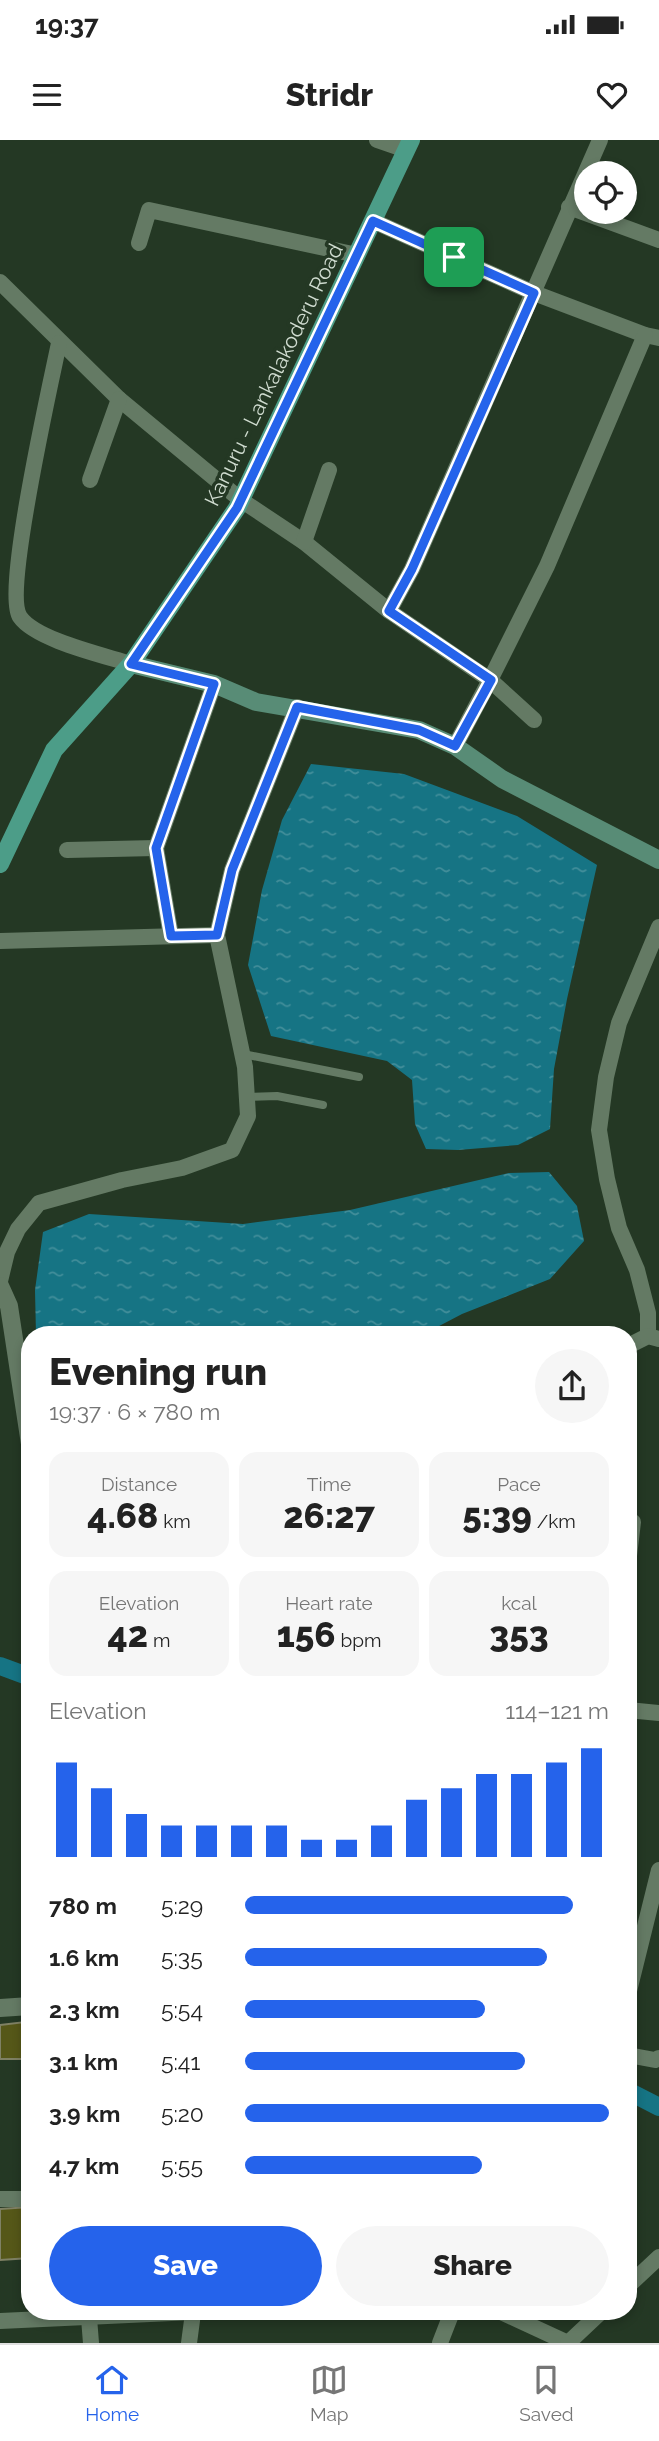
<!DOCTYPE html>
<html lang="en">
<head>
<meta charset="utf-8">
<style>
  body { margin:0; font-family:Raleway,sans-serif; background:#f6f6f6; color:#222; height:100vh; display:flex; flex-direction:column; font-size:26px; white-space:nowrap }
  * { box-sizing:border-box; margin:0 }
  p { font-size:23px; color:#767676 }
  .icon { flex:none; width:38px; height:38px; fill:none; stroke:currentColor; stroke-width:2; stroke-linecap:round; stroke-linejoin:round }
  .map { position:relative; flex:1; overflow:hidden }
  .panel { position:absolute; left:21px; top:1186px; width:616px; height:994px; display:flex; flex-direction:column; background:#fff; border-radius:28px; box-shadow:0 4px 10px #0003 }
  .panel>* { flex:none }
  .tools { position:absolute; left:574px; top:21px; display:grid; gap:14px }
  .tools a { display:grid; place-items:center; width:63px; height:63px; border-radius:50%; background:#fff; box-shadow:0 4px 10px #0003; font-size:35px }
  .pin { position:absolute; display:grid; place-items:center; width:60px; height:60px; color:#fff; margin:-30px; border-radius:14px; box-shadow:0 4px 10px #0006 }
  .round { display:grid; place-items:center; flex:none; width:74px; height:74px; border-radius:37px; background:#f6f6f6 }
  .overview { display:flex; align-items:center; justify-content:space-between; height:119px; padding:0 28px }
  h1 { font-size:38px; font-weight:800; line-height:52px }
  .figures { display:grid; grid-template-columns:repeat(3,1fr); gap:10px; height:119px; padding:7px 28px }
  .figures div { display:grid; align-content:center; border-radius:18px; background:#f6f6f6; text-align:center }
  .figures b { font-size:35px; font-weight:800 }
  .figures small { font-size:19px; font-weight:400 }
  .figures p { font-size:19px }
  .chart { height:196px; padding:14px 28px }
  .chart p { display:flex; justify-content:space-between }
  .chart svg { width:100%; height:126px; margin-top:7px; stroke:#2563eb; stroke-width:6 }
  .cta { display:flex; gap:14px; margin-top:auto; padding:14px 28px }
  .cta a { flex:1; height:80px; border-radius:42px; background:#2563eb; color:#fff; font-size:28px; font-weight:800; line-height:80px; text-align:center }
  .cta a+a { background:#f6f6f6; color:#222 }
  ul { padding:0 28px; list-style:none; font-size:23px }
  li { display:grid; grid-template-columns:112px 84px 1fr; align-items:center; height:52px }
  li i { height:18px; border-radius:9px; background:#2563eb }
  .status { display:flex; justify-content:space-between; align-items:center; height:49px; padding:0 35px; background:#fff; direction:ltr }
  .status svg { height:19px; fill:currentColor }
  header { display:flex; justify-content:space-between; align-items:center; height:91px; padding:0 28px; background:#fff; font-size:32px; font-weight:800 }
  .menu { display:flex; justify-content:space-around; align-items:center; height:98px; border-top:2px solid #e0e0e0; background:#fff; font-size:19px; color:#767676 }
  .menu a { display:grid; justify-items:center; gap:4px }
  .menu .current { color:#2563eb }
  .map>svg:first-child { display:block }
  .water { fill:url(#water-ripples) }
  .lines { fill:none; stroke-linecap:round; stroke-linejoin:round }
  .canal { stroke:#167484; stroke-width:18 }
  .building { fill:#555718; stroke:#7f8164; stroke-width:2 }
  .service { stroke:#647a64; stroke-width:8 }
  .minor { stroke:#647a64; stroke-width:16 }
  .tertiary { stroke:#647a64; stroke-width:18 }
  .secondary { stroke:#588c76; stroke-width:18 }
  .primary { stroke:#4c9d88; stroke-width:18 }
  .route-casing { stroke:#fff; stroke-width:14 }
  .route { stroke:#2563eb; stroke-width:9 }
  .labels { text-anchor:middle; stroke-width:7; stroke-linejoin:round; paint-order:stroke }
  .street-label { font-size:21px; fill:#d0dcd0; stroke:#243824 }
</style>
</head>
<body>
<div class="status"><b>19:37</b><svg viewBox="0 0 49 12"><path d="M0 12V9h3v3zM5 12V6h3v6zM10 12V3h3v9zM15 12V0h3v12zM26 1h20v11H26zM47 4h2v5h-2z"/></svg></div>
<header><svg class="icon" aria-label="menu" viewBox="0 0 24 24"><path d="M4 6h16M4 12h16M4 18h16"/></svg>Stridr<svg class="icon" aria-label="heart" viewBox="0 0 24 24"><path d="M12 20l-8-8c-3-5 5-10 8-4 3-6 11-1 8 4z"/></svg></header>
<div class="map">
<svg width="659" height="2203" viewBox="0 0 659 2203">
  <defs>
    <pattern id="water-ripples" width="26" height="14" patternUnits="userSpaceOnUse" patternTransform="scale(1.75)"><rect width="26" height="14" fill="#167484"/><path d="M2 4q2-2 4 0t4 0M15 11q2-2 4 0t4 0" fill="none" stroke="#428e9a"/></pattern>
  </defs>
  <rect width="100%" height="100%" fill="#243824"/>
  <g class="water">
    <polygon points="311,624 404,634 517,676 597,725 567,859 554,929 550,989 518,1005 458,1010 426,1009 415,984 412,940 387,921 271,896 248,825 262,750 282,680"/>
    <polygon points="549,1032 577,1066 584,1101 550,1139 462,1174 422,1195 36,1195 35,1150 43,1092 89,1074 243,1084 350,1070 509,1033"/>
  </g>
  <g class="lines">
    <g class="canal">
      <polyline points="0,1526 30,1537"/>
      <polyline points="628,1951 659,1967"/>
    </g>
  </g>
  <g class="building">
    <polygon points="25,1882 26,1919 0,1919 0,1885"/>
    <polygon points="30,2067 30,2118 0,2120 0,2069"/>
  </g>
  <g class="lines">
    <g class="service">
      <polyline points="243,914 359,937"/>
      <polyline points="247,957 277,956 323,965"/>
    </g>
    <g class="minor">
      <polyline points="377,0 406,10"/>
      <polyline points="569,67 659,100"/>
      <polyline points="373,81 534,153 645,195 659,198"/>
      <polyline points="139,103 149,70 357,115"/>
      <polyline points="0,142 119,259 241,360 304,402 389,471 490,540 455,606"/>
      <path d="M59,203C51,242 3,453 20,477C36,500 103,515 131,524"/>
      <polyline points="90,340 119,259"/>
      <polyline points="304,402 329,330"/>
      <polyline points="389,471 412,429 600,0"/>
      <polyline points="534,580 490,540 547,426 645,195"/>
      <polyline points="67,710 156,708"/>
      <polyline points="171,796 156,708 214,544"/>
      <polyline points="0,801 217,795"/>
      <polyline points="0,1141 7,1112 18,1089 39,1063 122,1040 182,1028 232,1010 248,976 245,927 217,795 232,730 297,567"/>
      <polyline points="648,1196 648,1173 637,1130 619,1088 607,1039 599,990 606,937 619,883 659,787"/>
      <polyline points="628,1206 648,1196 659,1199"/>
      <polyline points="628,1424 633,1382"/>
      <polyline points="628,1570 659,1573"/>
      <polyline points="628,1855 659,1730"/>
      <polyline points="628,1915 655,1920 659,1918"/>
      <polyline points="0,2059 30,2059"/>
      <polyline points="628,2146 659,2117"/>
      <polyline points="501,2172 568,2203"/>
      <polyline points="89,2178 91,2203"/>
      <polyline points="0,2181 193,2172"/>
      <polyline points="189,2203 193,2173"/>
      <polyline points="440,2203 452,2172"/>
      <polyline points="568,2203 601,2172"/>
    </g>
    <g class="tertiary">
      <polyline points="0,1146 9,1166 30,1304"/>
      <polyline points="30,1602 30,1685"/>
      <polyline points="0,1868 30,1866"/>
    </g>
    <polyline class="secondary" points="131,524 214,544 256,562 419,590 455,606 502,639 659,720"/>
    <polyline class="primary" points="0,724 54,610 131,524 237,368 411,0"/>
  </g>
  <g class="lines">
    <defs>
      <polygon id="route" points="373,81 534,153 412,429 389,471 491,540 455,606 419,590 297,567 232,730 217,795 171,796 156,708 214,544 131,524 237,368"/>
    </defs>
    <use href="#route" class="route-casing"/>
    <use href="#route" class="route"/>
  </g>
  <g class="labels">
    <g class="street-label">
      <text transform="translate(274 235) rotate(-64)" y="7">Kanuru - Lankalakoderu Road</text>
    </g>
  </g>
</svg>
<div class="tools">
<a><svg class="icon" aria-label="locate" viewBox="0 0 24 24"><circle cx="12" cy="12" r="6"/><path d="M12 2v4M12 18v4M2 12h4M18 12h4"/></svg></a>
</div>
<div class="pin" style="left:454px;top:117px;background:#1e9e55"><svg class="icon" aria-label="arrive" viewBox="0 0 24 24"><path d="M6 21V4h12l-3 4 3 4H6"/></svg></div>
<section class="panel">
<div class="overview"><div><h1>Evening run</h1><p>19:37 · 6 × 780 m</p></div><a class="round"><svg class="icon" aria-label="share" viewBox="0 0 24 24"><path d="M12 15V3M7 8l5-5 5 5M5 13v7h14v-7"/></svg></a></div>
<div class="figures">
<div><p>Distance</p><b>4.68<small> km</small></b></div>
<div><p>Time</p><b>26:27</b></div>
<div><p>Pace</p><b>5:39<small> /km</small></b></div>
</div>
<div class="figures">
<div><p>Elevation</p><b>42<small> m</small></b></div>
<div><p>Heart rate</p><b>156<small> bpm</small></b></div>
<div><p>kcal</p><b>353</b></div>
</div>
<div class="chart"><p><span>Elevation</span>114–121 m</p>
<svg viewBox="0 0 160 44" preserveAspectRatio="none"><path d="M5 44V11M15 44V20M25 44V29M35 44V33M45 44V33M55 44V33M65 44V33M75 44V38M85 44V38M95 44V33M105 44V24M115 44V20M125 44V15M135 44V15M145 44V11M155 44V6"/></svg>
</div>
<ul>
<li><b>780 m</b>5:29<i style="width:90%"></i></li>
<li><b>1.6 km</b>5:35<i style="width:83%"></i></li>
<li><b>2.3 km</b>5:54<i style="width:66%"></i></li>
<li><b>3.1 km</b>5:41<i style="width:77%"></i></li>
<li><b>3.9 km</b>5:20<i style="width:100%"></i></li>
<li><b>4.7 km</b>5:55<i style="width:65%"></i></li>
</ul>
<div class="cta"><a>Save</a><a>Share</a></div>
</section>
</div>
<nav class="menu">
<a class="current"><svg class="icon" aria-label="home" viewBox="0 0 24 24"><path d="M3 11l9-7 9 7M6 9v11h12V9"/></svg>Home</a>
<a><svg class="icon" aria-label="map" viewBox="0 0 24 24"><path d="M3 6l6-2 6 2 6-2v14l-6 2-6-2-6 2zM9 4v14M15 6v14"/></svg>Map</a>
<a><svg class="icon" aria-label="saved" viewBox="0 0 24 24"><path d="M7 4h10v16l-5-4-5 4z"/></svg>Saved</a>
</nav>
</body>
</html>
